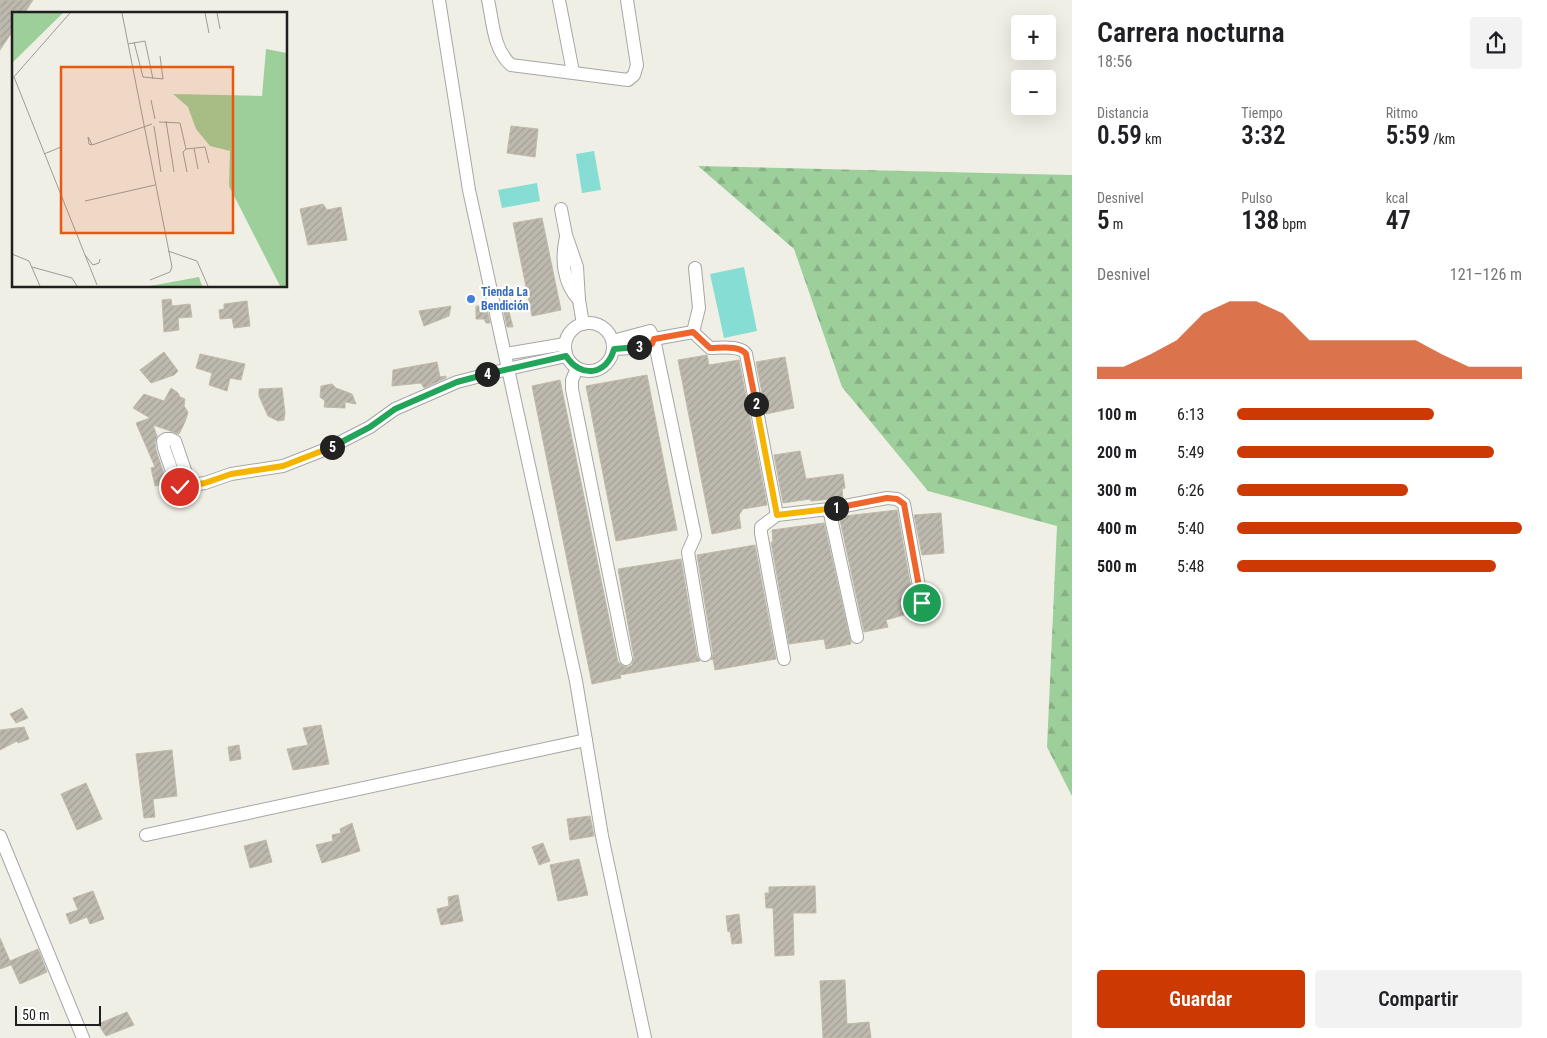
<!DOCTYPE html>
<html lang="es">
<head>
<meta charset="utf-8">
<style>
  body { margin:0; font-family:"Roboto Condensed",sans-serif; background:#f2f2f2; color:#202124; height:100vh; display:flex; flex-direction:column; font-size:19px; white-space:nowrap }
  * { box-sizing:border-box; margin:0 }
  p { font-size:16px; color:#757577 }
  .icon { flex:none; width:28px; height:28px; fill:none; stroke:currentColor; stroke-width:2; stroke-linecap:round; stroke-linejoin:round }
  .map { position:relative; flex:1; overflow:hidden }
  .sheet { display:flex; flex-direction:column; background:#fff; width:475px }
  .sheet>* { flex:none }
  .tools { position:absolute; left:1011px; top:15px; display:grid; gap:10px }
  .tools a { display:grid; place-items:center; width:45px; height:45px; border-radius:5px; background:#fff; box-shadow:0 5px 20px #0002; font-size:25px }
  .scale { position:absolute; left:15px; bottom:12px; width:86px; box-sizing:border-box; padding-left:5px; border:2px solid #1f1f1f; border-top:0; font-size:14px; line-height:18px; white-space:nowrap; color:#1f1f1f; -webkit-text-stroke:4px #fff; paint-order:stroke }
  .pin { position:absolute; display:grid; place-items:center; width:42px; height:42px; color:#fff; margin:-21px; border:2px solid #fff; border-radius:50%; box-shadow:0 1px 5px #0007 }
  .km { position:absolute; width:25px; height:25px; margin:-12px; border-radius:50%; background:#222; color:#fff; font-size:14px; line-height:25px; text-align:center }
  .round { display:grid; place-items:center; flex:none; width:52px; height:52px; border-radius:5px; background:#f2f2f2 }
  .overview { display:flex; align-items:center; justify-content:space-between; height:85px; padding:0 25px }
  h1 { font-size:28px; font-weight:600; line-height:38px }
  .figures { display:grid; grid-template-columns:repeat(3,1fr); gap:8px; height:85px; padding:5px 25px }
  .figures div { display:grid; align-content:center }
  .figures b { font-size:25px; font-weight:600 }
  .figures small { font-size:14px; font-weight:400 }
  .figures p { font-size:14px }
  .chart { height:140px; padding:10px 25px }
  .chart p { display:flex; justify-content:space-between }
  .chart svg { width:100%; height:90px; margin-top:5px; fill:#cc3903; opacity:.7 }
  .button { display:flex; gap:10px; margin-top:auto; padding:10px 25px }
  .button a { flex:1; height:58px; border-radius:5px; background:#cc3903; color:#fff; font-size:20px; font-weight:600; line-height:58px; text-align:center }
  .button a+a { background:#f2f2f2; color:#202124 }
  ul { padding:0 25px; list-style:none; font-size:16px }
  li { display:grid; grid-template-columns:80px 60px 1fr; align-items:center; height:38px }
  li i { height:12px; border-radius:6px; background:#cc3903 }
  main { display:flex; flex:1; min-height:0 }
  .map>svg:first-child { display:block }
  .forest { fill:url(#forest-firs) }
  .pitch { fill:#85ddd3 }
  .building { fill:url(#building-hatch); stroke:#c1baa8 }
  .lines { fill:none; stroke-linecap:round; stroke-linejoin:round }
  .street-casing { stroke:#a6a6a6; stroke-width:14 }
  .street { stroke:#fff; stroke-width:12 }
  .split-1-casing { stroke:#fff; stroke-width:10 }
  .split-2-casing { stroke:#fff; stroke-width:10 }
  .split-3-casing { stroke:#fff; stroke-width:10 }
  .split-4-casing { stroke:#fff; stroke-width:10 }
  .split-5-casing { stroke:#fff; stroke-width:10 }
  .split-6-casing { stroke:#fff; stroke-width:10 }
  .split-1 { stroke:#f0652b; stroke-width:6 }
  .split-2 { stroke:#f5b400; stroke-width:6 }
  .split-3 { stroke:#f0652b; stroke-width:6 }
  .split-4 { stroke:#22a559; stroke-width:6 }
  .split-5 { stroke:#22a559; stroke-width:6 }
  .split-6 { stroke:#f5b400; stroke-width:6 }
  .shop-dot { fill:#3f7fe0; stroke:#fff; stroke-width:2 }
  .labels { text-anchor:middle; stroke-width:4.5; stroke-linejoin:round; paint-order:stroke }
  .shop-label { font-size:12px; font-weight:bold; fill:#366cbe; stroke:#fff; text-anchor:start }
  .inset-road { fill:none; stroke:#9c9c96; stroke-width:1 }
  .view { fill:#e8590c; fill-opacity:0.15; stroke:#e8590c; stroke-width:2.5 }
  .inset-edge { fill:none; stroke:#1f1f1f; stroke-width:2.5 }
</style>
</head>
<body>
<main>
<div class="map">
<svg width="1072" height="1038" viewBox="0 0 1072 1038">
  <defs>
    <pattern id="forest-firs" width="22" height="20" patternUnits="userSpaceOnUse" patternTransform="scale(1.25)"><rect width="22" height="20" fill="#9dcf9b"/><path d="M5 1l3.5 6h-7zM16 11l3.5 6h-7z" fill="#87b185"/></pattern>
    <pattern id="building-hatch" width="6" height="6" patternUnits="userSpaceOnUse" patternTransform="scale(1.25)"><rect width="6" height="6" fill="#bdb9af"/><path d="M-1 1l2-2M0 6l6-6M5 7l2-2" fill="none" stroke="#a29f96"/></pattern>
  </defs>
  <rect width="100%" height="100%" fill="#f0efe6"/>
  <polygon class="forest" points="698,166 1072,175 1072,796 1047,747 1057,526 928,491 842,387 794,249"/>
  <g class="pitch">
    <polygon points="594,151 601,190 582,193 576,154"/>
    <polygon points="537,183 540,201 502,208 498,190"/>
    <polygon points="744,267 757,331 724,338 710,274"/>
  </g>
  <g class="building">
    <polygon points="0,0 33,0 24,14 14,14 14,29 0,50"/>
    <polygon points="511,126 538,129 535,157 507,153"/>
    <polygon points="323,204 327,210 341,207 347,240 308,245 300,209"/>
    <polygon points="542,218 561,310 532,316 513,223"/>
    <polygon points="171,299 172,306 190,304 192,317 178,318 179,330 164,332 162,300"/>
    <polygon points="247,301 250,326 234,328 232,318 220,319 219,310 224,309 224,304"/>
    <polygon points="502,304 507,304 513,327 507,327"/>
    <polygon points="451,306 449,316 424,326 419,311"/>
    <polygon points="476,306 486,306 490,323 486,323 484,319 476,319"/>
    <polygon points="164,352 178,371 174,375 151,383 140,370"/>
    <polygon points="200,354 245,364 241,380 230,378 227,391 209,385 212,373 196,368"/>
    <polygon points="707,355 709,365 739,360 767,505 743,509 739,515 741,528 712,534 678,360"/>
    <polygon points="785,357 794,408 766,414 756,362"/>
    <polygon points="437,362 440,377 446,376 446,378 424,388 421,383 392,386 393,370"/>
    <polygon points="647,375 677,530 616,541 586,386"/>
    <polygon points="560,380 618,662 623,666 628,667 632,665 634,658 618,569 681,559 697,656 700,661 620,675 621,678 592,684 532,386"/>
    <polygon points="332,384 336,388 352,394 356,404 345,402 345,408 324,407 325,401 320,397 321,386"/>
    <polygon points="171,388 178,393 180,397 185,399 184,406 188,412 185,422 179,434 153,425 157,436 155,442 156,450 167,483 155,486 151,468 155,467 136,423 150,418 133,408 144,394 164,401"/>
    <polygon points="282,388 285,413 284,420 278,421 268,416 259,396 259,389"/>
    <polygon points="800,451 806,479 843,474 845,488 842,489 843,498 811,501 810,499 783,503 774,455"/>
    <polygon points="897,510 914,604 918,611 886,620 888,627 864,632 840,520 845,519 845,516"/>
    <polygon points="941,513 944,553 922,555 914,515"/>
    <polygon points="824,523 851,644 826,649 824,639 789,644 771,542 773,542 772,530"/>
    <polygon points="755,545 776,659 715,670 713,659 711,660 713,654 697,555"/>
    <polygon points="22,708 28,718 16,723 10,714"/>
    <polygon points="321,725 329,764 293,770 287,749 308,745 303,728"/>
    <polygon points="24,727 29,739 18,743 17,741 0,750 0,730"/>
    <polygon points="239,745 241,759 230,761 228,747"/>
    <polygon points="172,750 177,796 153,799 155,817 144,818 136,754"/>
    <polygon points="86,783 102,819 77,830 61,794"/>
    <polygon points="590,816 594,836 570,840 567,819"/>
    <polygon points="352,823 360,851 322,863 316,845 333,841 332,835 341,833 340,829"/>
    <polygon points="266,840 272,862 250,868 244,846"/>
    <polygon points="543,843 550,861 539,865 532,847"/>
    <polygon points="579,859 588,895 558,901 550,865"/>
    <polygon points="815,886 816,913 793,913 794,955 775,956 773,908 766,908 765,893 769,893 769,887"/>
    <polygon points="93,891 104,919 90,924 87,917 70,924 66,914 78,910 73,898"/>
    <polygon points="458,895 463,921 441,925 437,909 449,906 448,897"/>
    <polygon points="739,914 742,943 732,944 730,931 728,932 726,916"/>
    <polygon points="0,938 10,961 38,949 47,972 20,984 10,962 11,965 0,969"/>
    <polygon points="845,980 847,1024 869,1022 871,1038 823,1038 820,981"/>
    <polygon points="127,1012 134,1025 106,1036 98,1024"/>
  </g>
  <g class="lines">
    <defs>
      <g id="street">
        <polyline points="439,0 469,190 576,681 602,836 645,1038"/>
        <path d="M488,0C493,22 493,49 511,65L628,80L634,75L637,65L627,0"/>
        <polyline points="559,0 573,72"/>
        <polyline points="561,209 566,235 577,267 579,300 583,324"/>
        <path d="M566,237C561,259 563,283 579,300"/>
        <circle cx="589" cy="347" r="24"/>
        <polyline points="693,332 699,308 695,268"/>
        <polyline points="613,341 650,331 654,339 695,536 688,552 705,655"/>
        <path d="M614,349L632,348L652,344L654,339L693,332L710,348C721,348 740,345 746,354L777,515L829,509L887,498L897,499L904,504L922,603"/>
        <polyline points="505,354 565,344"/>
        <polyline points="577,368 572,380 572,389 626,659"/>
        <polyline points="190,485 175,441 171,439 166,439 163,441 164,448 177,486 180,487 205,483 231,474 283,466 329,448 370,427 395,409 457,382 508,369 566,356"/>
        <polyline points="829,509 857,637"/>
        <polyline points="777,515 761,527 761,533 784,659"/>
        <polyline points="146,835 586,740"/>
        <polyline points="0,836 83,1038"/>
      </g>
    </defs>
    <use href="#street" class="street-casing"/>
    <use href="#street" class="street"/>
  </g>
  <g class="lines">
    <defs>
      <polyline id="split-1" points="836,508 887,498 897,499 904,504 922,603"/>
      <polyline id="split-2" points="756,404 777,515 836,508"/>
      <path id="split-3" d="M639,347L652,344L654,339L693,332L710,348C721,348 740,345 746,354L756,404"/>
      <path id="split-4" d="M487,374L566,356C581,379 607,375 614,349L639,347"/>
      <polyline id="split-5" points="332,447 370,427 395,409 457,382 487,374"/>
      <polyline id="split-6" points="180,487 205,483 231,474 283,466 332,447"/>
    </defs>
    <use href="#split-1" class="split-1-casing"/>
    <use href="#split-2" class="split-2-casing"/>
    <use href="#split-3" class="split-3-casing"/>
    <use href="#split-4" class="split-4-casing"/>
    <use href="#split-5" class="split-5-casing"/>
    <use href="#split-6" class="split-6-casing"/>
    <use href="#split-1" class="split-1"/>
    <use href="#split-2" class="split-2"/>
    <use href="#split-3" class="split-3"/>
    <use href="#split-4" class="split-4"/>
    <use href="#split-5" class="split-5"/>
    <use href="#split-6" class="split-6"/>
  </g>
  <circle class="shop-dot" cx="471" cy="299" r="5"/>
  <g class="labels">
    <g class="shop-label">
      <text x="481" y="296">Tienda La<tspan x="481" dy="14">Bendición</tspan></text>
    </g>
  </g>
  <g transform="translate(12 12)">
    <rect width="275" height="275" fill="#f0efe6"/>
    <path d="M0,1H51L0,51ZM254,37L275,41V274H268L217,174L218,139L198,134L184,117L176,95L161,82L250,84ZM187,265L190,274H138Z" fill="#9dcf9b"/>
    <path class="inset-road" d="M110,1L160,255L158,260L138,268M193,1L197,21M205,1L208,17M122,30L131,65L151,67L148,44M116,32L133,29L141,67M2,65L85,273M0,67L58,1M139,88L143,107M154,109L162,160M147,110L168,111L174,137L193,135L197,151M142,114L149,160M76,125L77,126L80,133L77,132ZM80,133L140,112M182,136L186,157M174,137L171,140L175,160M32,142L49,135M73,189L143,173M156,239L185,249L196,274M0,242L17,249L28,274M73,243L81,253L87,251L88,247M20,255L60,266L65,274"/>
    <path class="view" d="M49,55H221V221H49Z"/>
    <rect width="275" height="275" class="inset-edge"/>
  </g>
</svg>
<div class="tools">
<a>+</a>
<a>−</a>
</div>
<div class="scale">50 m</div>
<div class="pin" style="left:922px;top:603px;background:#1e9e55"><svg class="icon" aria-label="arrive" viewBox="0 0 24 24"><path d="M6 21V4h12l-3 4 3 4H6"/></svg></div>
<div class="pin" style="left:180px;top:487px;background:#d93025"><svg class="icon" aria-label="check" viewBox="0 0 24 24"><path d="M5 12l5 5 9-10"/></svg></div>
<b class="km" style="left:836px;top:508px">1</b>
<b class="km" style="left:756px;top:404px">2</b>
<b class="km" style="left:639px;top:347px">3</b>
<b class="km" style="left:487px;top:374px">4</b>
<b class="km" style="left:332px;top:447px">5</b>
</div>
<section class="sheet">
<div class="overview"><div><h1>Carrera nocturna</h1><p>18:56</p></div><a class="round"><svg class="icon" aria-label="share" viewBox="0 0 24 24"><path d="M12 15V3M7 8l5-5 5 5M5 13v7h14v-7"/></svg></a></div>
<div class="figures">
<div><p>Distancia</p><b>0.59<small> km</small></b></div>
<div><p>Tiempo</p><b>3:32</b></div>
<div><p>Ritmo</p><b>5:59<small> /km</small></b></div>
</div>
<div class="figures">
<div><p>Desnivel</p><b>5<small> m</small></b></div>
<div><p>Pulso</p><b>138<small> bpm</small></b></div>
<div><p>kcal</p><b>47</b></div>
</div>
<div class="chart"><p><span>Desnivel</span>121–126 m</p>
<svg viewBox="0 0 160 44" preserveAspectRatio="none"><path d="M0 44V38L10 38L20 32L30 25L40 12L50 6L60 6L70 12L80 25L90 25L100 25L110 25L120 25L130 32L140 38L150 38L160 38V44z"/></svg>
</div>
<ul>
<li><b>100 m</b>6:13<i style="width:69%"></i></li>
<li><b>200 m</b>5:49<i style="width:90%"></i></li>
<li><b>300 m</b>6:26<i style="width:60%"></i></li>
<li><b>400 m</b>5:40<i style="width:100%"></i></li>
<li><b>500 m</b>5:48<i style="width:91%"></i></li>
</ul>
<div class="button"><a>Guardar</a><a>Compartir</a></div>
</section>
</main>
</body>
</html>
